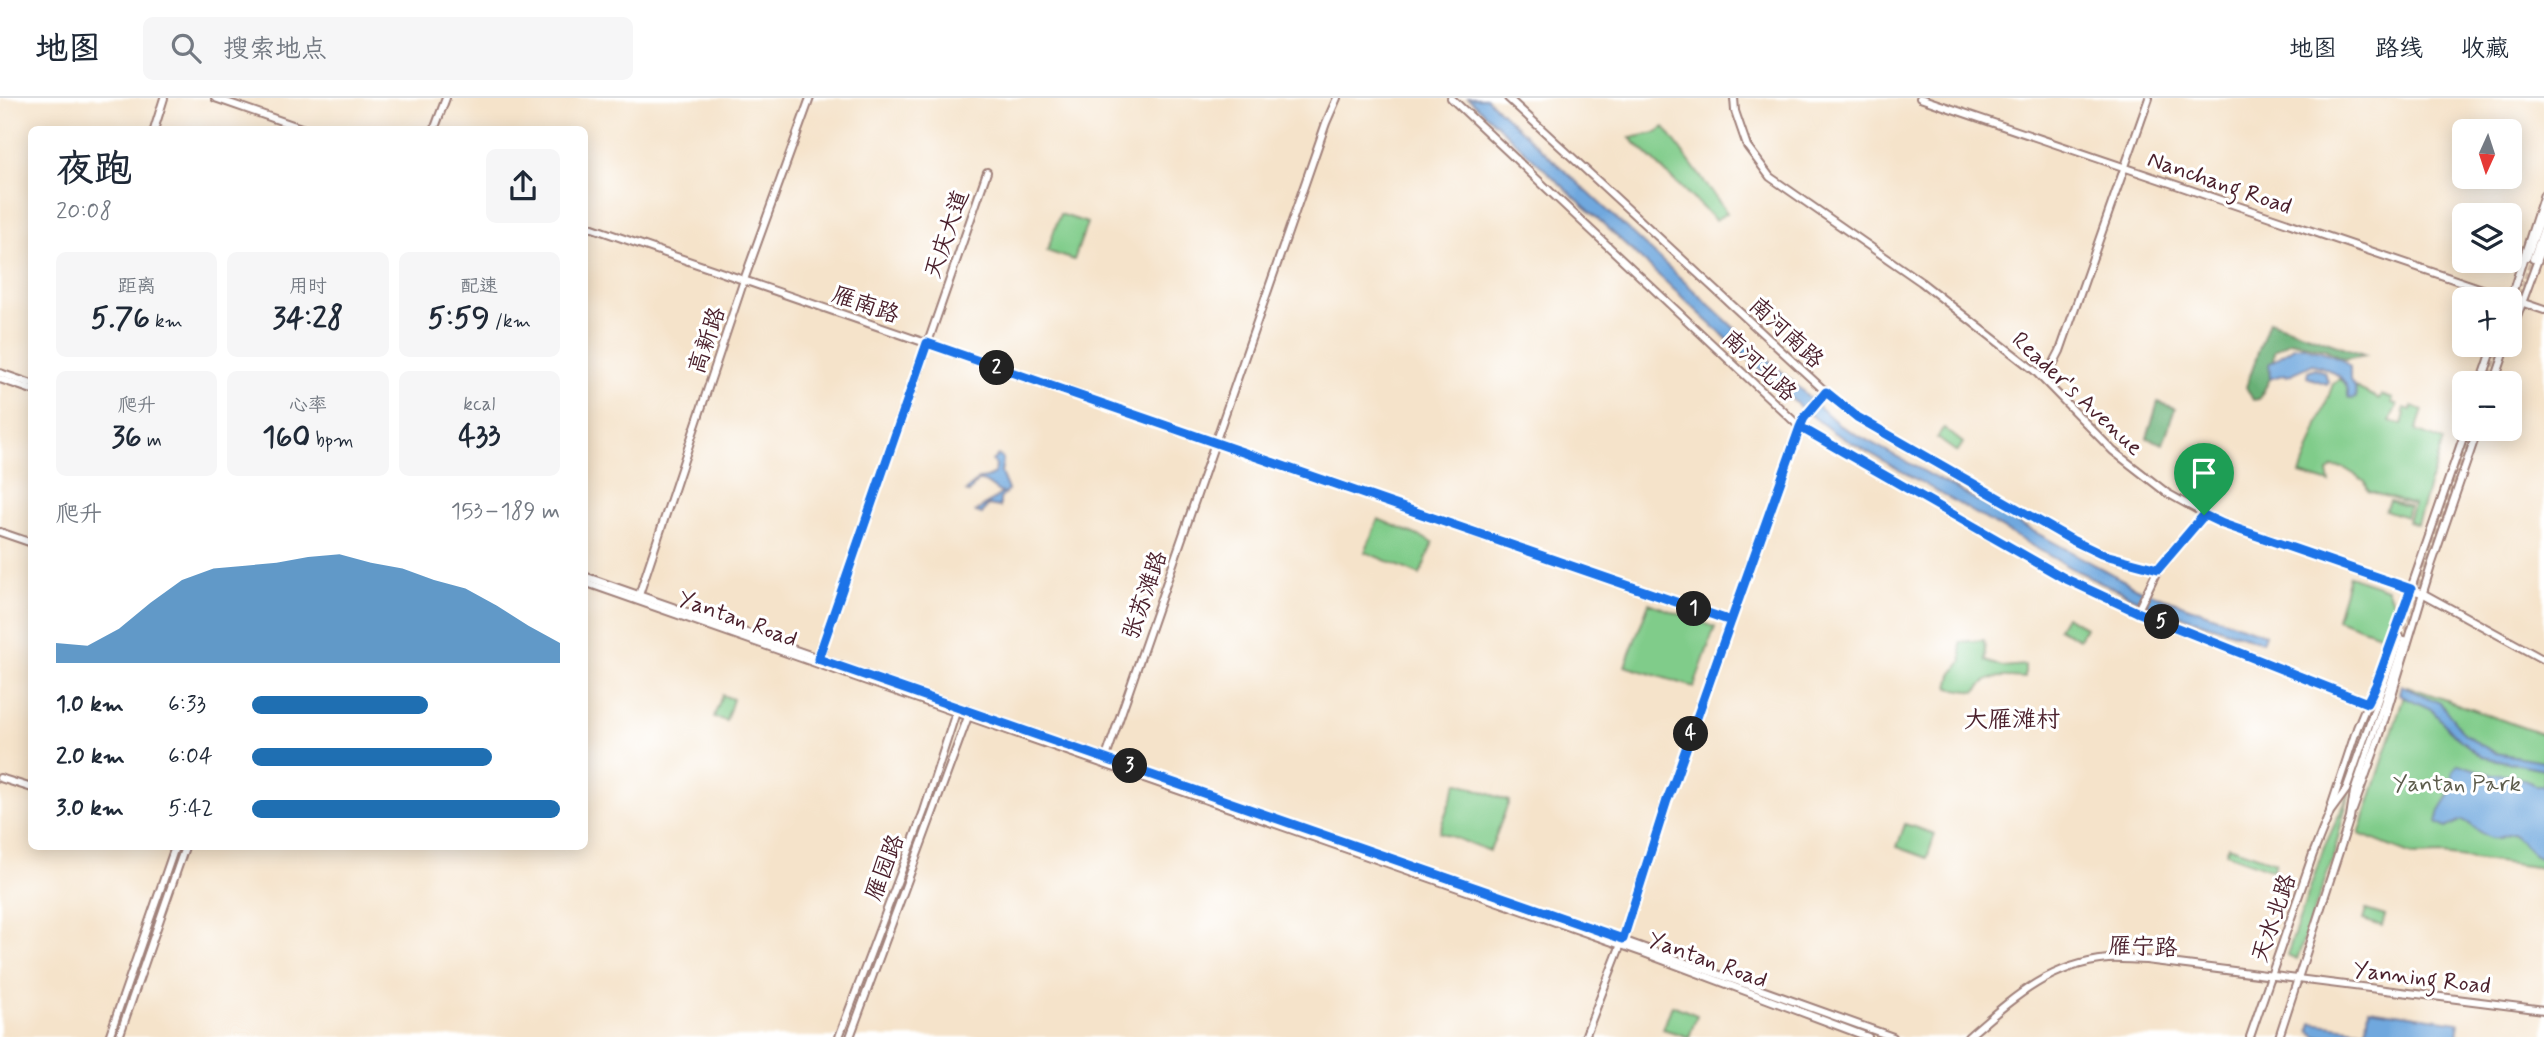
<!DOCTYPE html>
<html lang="zh">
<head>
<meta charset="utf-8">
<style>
  body { margin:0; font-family:Mynerve,"LXGW WenKai TC",sans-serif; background:#f6f6f7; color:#1f2937; height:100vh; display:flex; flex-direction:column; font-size:26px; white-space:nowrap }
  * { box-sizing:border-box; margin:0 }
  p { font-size:23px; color:#747a83 }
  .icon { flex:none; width:38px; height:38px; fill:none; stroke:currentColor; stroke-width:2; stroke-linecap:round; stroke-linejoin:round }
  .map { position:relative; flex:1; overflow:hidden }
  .side { position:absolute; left:28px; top:28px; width:560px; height:724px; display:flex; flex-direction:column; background:#fff; border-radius:10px; box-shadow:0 4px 18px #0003 }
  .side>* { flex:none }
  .needle { width:46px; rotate:183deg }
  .fabs { position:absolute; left:2452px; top:21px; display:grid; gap:14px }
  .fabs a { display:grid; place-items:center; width:70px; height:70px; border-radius:10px; background:#fff; box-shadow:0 4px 18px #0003; font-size:35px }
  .pin { position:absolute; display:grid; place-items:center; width:60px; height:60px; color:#fff; margin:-72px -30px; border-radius:50% 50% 50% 0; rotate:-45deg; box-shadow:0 0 7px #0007 }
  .pin .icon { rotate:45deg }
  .km { position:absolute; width:35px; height:35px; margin:-18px; border-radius:50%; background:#222; color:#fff; font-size:19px; line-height:35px; text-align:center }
  .round { display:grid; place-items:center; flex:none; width:74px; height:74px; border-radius:10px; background:#f6f6f7 }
  .overview { display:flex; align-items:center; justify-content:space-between; height:119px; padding:0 28px }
  h1 { font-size:38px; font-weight:700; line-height:52px }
  .figures { display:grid; grid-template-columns:repeat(3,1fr); gap:10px; height:119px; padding:7px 28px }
  .figures div { display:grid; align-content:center; border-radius:10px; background:#f6f6f7; text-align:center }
  .figures b { font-size:30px; font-weight:700 }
  .figures small { font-size:19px; font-weight:400 }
  .figures p { font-size:19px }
  .chart { height:196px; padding:14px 28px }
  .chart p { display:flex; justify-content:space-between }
  .chart svg { width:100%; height:126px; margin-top:7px; fill:#1f6fb2; opacity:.7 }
  ul { padding:0 28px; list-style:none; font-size:23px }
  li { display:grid; grid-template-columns:112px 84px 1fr; align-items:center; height:52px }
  li i { height:18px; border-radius:9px; background:#1f6fb2 }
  header { display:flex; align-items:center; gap:42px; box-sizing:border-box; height:98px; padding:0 35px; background:#fff; border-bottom:2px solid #e0e1e3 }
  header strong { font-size:33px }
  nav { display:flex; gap:38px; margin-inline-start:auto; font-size:24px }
  .search { width:490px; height:63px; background:#f6f6f7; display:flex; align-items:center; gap:18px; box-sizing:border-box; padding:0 24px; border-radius:10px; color:#747a83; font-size:26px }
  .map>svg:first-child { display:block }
  .green { fill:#80cc8a; stroke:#65765a; stroke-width:2 }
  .forest { fill:#68b076; stroke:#596850; stroke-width:2 }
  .water { fill:#6fa8de; stroke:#5c6484; stroke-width:2 }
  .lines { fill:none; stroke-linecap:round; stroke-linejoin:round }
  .primary-tunnel { stroke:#d3bcaa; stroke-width:6; stroke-dasharray:6 3; stroke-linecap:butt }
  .secondary-casing { stroke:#a0817a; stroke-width:10 }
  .primary-casing { stroke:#a0817a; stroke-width:10 }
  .secondary { stroke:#fff; stroke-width:6 }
  .primary { stroke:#fff; stroke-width:6 }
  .route-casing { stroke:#fff; stroke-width:14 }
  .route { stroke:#1a73e8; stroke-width:9 }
  .labels { text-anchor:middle; stroke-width:6; stroke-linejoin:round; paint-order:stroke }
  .street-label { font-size:23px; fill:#4a1f2b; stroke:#fff }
  .park-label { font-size:23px; fill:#5d5c4c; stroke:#fff }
  .neighbourhood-label { font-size:24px; fill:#4a1f2b; stroke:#fff }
</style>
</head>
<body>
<header>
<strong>地图</strong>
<div class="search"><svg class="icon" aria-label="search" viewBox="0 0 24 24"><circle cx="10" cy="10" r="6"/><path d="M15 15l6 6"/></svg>搜索地点</div>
<nav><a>地图</a><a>路线</a><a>收藏</a></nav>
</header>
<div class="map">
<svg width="2544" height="939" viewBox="0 0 2544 939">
  <rect width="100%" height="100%" fill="#fff"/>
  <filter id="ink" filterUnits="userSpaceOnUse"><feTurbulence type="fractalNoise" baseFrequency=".0143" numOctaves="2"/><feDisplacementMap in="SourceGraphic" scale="14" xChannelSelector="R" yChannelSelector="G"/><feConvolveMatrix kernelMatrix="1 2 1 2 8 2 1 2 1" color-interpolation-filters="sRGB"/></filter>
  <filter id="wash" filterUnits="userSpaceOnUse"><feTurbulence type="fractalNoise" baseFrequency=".00686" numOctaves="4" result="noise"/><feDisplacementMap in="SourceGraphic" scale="28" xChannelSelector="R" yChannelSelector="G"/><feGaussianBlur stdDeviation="1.57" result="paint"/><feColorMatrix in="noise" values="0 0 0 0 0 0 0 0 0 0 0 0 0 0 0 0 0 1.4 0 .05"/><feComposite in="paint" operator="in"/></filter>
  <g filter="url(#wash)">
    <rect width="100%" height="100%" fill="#f5e3ca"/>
    <g class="green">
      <polygon points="1664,29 1727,115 1715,122 1630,40 1655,35"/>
      <polygon points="1060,116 1087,125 1074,162 1047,153"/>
      <polygon points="2339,281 2379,301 2381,297 2393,301 2392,305 2397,307 2390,323 2402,327 2405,315 2403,314 2404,310 2411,312 2412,308 2423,312 2416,333 2443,343 2417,426 2408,423 2413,407 2368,393 2365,383 2344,370 2332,369 2328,374 2330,385 2300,376 2333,286"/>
      <polygon points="1944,330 1963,345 1957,354 1937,340"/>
      <polygon points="2389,403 2409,409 2406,419 2385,412"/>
      <polygon points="1378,421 1433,444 1420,477 1365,454"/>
      <polygon points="2349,478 2387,491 2398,516 2390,540 2337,521"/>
      <polygon points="1649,505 1715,529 1694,589 1625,568"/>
      <polygon points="2065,518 2085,529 2079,541 2058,530"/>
      <path d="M1984,542L1986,563L2002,569L2025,567V580C2005,579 1988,575 1976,594L1949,590L1952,577L1962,563L1960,544Z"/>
      <polygon points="2407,588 2544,637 2544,770 2442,757 2414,758 2359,736"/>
      <polygon points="722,597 733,601 726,623 714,619"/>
      <polygon points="1457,684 1509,703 1490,753 1439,734"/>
      <polygon points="2349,695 2333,760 2297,861 2287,857 2323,752"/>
      <polygon points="1905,726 1935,736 1927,760 1897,749"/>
      <polygon points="2228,748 2276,764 2273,772 2226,755"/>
      <polygon points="2366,812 2385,818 2382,828 2363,822"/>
      <polygon points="1672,907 1697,917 1689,939 1663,931"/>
    </g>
    <g class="forest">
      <polygon points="2269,223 2366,257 2344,261 2325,251 2290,243 2274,253 2273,263 2269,266 2270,281 2259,301 2253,302 2246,289"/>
      <polygon points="2158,304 2175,310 2163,346 2147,340"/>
    </g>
    <g class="water">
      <polygon points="1468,0 1486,0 1839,327 2139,491 2265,536 2262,544 2154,509 2071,470 1833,334 1798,307"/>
      <path d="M2303,248C2319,253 2338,256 2350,269V282L2355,289L2356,300L2350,301L2348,299C2350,279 2329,271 2313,266L2287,278L2285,276L2270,281L2269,266L2294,249Z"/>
      <polygon points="2315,270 2324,274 2328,283 2327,286 2307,279 2308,273"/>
      <path d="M998,357L1003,361L1001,375L1008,392L1000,401V409L988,407L982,416L976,414L1002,395C992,392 989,382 977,383L969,395L966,393L978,381C988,381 996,378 996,367L992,363Z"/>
      <polygon points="2401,587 2440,605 2464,635 2481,647 2496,655 2544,663 2544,671 2482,659 2454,637 2431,611 2399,596"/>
      <path d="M2458,666L2493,677H2512L2536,687H2544V762L2534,757L2513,736C2505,736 2500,742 2491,740C2480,738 2474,726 2462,722L2446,730L2437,725L2440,712L2452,693L2453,673Z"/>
      <polygon points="2369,911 2459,924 2457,939 2317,939 2310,933 2312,925 2364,932 2367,929"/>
    </g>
  </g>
  <g filter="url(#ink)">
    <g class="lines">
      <g class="primary-tunnel">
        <polyline points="2510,211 2514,197"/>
        <polyline points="2512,223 2533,161"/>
        <polyline points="2485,285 2498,247"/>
        <polyline points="2400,539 2470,331"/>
        <polyline points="2405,542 2413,517"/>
      </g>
      <defs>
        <g id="secondary">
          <polyline points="215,0 307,32"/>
          <polyline points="1451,0 1800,329 2064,480 2137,514 2367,605"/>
          <polyline points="1508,0 1826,294 1857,319 2077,445 2101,456 2158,471"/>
          <polyline points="1734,0 1735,13 1747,48 1770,79 1921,184 2035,273 2113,353 2167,395 2223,426 2424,496 2544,562"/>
          <polyline points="1920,0 2544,212"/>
          <polyline points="154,32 164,0"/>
          <polyline points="434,32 446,0"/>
          <polyline points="584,127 1731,523"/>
          <polyline points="2510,202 2544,96"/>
          <polyline points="2510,238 2544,145"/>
          <polyline points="0,275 32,286"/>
          <polyline points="0,281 32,292"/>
          <polyline points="2045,282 2060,253 2149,0"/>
          <polyline points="2481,285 2494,247"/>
          <polyline points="2494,285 2507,247"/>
          <polyline points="0,434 32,445"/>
          <polyline points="584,478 1533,810 1893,939"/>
          <polyline points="584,484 1644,855 1868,939"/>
          <polyline points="638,500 744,182 810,0"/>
          <polyline points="2137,514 2158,471 2204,417"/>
          <polyline points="817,565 987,74"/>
          <polyline points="1105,662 1326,25 1337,0"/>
          <polyline points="0,680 32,690"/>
          <polyline points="2330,712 2357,630 2390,551 2466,331"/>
          <polyline points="2353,712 2379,640 2431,468 2478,331"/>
          <polyline points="109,939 175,749"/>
          <polyline points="119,939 185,749"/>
          <polyline points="839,939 924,713 957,611"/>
          <polyline points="850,939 969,616"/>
          <polyline points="1585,939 1623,841 1667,702 1800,329 1804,320 1826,294"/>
          <path d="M1968,939C2012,901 2047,867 2108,861C2120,860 2133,862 2146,862L2544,912"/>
        </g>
        <g id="primary">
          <polyline points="2527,159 2544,112"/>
          <polyline points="2533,161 2544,130"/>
          <polyline points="2250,939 2313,756 2330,714 2346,692 2400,539"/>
          <polyline points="2279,939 2350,720 2354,694 2405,542"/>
        </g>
      </defs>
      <use href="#secondary" class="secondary-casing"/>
      <use href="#primary" class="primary-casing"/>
      <use href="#secondary" class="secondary"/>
      <use href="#primary" class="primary"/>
    </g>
  </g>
  <g class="lines" filter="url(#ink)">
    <defs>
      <path id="route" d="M2204,417L2158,471L2101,456L2072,442L1857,319L1826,294L1804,320L1800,329L1731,523L927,245L818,561L1623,841L1667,702L1675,682C1716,564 1758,447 1800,329L2064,480L2137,514L2367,605L2376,587L2411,491L2223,426L2204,417"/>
    </defs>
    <use href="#route" class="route-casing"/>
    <use href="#route" class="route"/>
  </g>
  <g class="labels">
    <g class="street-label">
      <text transform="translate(2220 84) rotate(19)" y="8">Nanchang Road</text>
      <text transform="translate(946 136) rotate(-71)" y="8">天庆大道</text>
      <text transform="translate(866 206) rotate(19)" y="8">雁南路</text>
      <text transform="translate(1787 234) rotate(43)" y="8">南河南路</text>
      <text transform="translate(706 242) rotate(-71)" y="8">高新路</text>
      <text transform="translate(1760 267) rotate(43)" y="8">南河北路</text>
      <text transform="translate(2078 295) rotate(43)" y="8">Reader's Avenue</text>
      <text transform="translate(1144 497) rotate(-71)" y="8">张苏滩路</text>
      <text transform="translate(738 520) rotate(20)" y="8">Yantan Road</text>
      <text transform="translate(884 769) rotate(-69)" y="8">雁园路</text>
      <text transform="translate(2273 820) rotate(-71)" y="8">天水北路</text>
      <text transform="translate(2143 848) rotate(2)" y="8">雁宁路</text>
      <text transform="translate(1708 861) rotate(20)" y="8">Yantan Road</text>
      <text transform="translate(2422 879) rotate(7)" y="8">Yanning Road</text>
    </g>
    <g class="park-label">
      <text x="2457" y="693">Yantan Park</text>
    </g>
    <g class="neighbourhood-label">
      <text x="2012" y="629">大雁滩村</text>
    </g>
  </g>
</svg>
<div class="fabs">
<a><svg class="needle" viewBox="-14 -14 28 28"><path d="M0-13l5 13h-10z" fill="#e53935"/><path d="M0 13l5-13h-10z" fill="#747a83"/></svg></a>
<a><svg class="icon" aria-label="layers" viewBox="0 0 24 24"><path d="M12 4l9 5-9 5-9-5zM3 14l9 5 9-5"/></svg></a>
<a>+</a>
<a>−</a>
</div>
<div class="pin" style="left:2204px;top:417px;background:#1e9e55"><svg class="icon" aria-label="arrive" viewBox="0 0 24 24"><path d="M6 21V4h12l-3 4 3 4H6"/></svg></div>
<b class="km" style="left:1694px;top:511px">1</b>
<b class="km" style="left:997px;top:270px">2</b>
<b class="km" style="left:1130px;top:668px">3</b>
<b class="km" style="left:1691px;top:636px">4</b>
<b class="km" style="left:2162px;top:524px">5</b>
<section class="side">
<div class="overview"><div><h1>夜跑</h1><p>20:08</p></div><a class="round"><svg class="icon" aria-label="share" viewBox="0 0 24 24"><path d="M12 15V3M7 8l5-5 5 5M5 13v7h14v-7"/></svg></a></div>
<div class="figures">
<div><p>距离</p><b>5.76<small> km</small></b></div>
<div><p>用时</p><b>34:28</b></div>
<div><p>配速</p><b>5:59<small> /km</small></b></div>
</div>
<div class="figures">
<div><p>爬升</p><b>36<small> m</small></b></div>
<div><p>心率</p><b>160<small> bpm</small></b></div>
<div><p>kcal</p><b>433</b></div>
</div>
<div class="chart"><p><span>爬升</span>153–189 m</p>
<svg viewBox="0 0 160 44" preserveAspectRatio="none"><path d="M0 44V37L10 38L20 32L30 23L40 15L50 11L60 10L70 9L80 7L90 6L100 9L110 11L120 15L130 18L140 24L150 31L160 37V44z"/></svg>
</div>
<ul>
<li><b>1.0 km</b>6:33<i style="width:57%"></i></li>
<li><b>2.0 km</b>6:04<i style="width:78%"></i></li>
<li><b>3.0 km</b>5:42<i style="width:100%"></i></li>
</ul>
</section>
</div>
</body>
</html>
